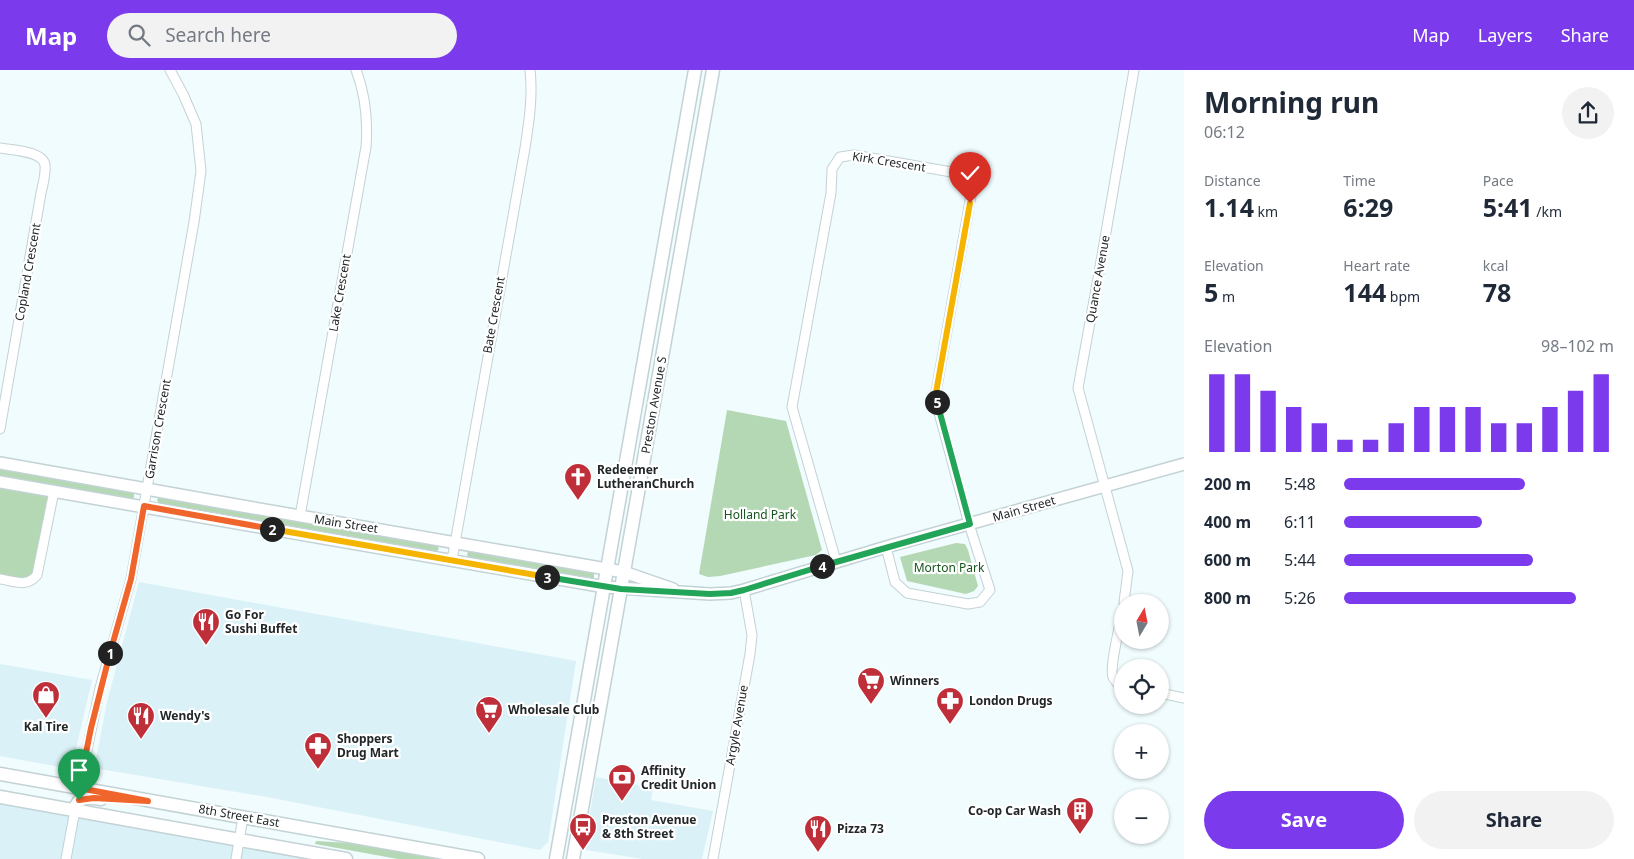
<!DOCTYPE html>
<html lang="en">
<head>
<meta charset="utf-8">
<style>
  body { margin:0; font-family:"Noto Sans",sans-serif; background:#f2f2f3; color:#1f2937; height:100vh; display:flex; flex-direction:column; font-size:19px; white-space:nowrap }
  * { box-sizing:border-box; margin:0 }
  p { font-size:16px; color:#747a83 }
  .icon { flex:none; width:28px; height:28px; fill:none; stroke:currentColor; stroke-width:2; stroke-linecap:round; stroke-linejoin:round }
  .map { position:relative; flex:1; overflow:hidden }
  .panel { display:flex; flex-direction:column; background:#fff; width:450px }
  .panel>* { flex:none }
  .needle { width:32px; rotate:10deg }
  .fabs { position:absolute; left:1114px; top:524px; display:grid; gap:10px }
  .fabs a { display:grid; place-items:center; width:55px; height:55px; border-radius:50%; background:#fff; box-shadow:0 1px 4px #0004; font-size:25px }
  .pin { position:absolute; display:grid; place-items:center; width:42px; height:42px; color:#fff; margin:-51px -21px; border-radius:50% 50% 50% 0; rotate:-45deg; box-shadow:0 0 5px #0007 }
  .pin .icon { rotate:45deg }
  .km { position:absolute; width:25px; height:25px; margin:-12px; border-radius:50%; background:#222; color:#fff; font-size:14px; line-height:25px; text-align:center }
  .round { display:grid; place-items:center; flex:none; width:52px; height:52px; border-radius:26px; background:#f2f2f3 }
  .head { display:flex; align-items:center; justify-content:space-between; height:85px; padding:0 20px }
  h1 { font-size:28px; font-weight:700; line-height:38px }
  .figures { display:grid; grid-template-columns:repeat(3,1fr); gap:8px; height:85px; padding:5px 20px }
  .figures div { display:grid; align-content:center }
  .figures b { font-size:25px; font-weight:700 }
  .figures small { font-size:14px; font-weight:400 }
  .figures p { font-size:14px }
  .chart { height:140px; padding:10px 20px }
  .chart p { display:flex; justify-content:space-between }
  .chart svg { width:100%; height:90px; margin-top:5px; stroke:#7c3aed; stroke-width:6 }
  .button { display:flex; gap:10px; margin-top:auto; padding:10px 20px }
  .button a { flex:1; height:58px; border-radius:30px; background:#7c3aed; color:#fff; font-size:20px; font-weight:700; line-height:58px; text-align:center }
  .button a+a { background:#f2f2f3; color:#1f2937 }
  ul { padding:0 20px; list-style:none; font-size:16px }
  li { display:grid; grid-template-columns:80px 60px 1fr; align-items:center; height:38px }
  li i { height:12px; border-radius:6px; background:#7c3aed }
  header { display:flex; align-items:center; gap:30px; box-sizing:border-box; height:70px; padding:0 25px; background:#7c3aed; color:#fff }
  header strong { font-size:24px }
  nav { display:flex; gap:28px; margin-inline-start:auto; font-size:18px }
  .search { width:350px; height:45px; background:#f2f2f3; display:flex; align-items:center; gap:12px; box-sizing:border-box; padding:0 18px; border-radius:28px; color:#747a83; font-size:19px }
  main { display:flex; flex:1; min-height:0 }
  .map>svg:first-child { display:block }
  .built { fill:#d9f1f7 }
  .green { fill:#b4d8b4 }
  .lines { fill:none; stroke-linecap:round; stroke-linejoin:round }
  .minor-casing { stroke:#c3d2d5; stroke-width:11 }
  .tertiary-casing { stroke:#c3d2d5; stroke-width:14 }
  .secondary-casing { stroke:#c3d2d5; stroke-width:15 }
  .minor { stroke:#fff; stroke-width:9 }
  .tertiary { stroke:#fff; stroke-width:11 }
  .secondary { stroke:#fff; stroke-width:12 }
  .split-1-casing { stroke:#fff; stroke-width:10 }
  .split-2-casing { stroke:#fff; stroke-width:10 }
  .split-3-casing { stroke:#fff; stroke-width:10 }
  .split-4-casing { stroke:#fff; stroke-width:10 }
  .split-5-casing { stroke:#fff; stroke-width:10 }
  .split-6-casing { stroke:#fff; stroke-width:10 }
  .split-1 { stroke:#f0652b; stroke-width:6 }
  .split-2 { stroke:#f0652b; stroke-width:6 }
  .split-3 { stroke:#f5b400; stroke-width:6 }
  .split-4 { stroke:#22a559; stroke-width:6 }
  .split-5 { stroke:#22a559; stroke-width:6 }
  .split-6 { stroke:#f5b400; stroke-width:6 }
  .labels { text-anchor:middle; stroke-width:4.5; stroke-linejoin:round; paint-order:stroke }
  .street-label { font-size:12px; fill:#222729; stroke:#fff }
  .poi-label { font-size:12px; font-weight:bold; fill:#222729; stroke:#fff; text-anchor:start }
  .park-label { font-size:12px; fill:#15561d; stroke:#fff }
</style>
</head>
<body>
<header>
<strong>Map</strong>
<div class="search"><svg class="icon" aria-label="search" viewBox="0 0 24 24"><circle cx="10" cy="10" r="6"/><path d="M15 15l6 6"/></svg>Search here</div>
<nav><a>Map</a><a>Layers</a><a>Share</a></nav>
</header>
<main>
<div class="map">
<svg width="1184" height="789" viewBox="0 0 1184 789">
  <rect width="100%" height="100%" fill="#f0fcfe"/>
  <g class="built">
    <polygon points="139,512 576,591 548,772 540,780 267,727 100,699 95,694 107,632"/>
    <polygon points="0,594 92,610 73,692 66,698 0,686"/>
    <polygon points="596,707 653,718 651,730 713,741 702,789 643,789 586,780 585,774"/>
    <polygon points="0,727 346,789 0,789"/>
  </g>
  <g class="green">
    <polygon points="727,340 786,351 822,480 816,485 720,506 708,507 699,504"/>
    <polygon points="0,399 134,422 134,427 132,429 0,406"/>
    <polygon points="0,412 54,421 32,511 0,509"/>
    <polygon points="159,427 437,475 439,479 436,482 159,434 157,430"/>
    <polygon points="956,473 965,474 968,480 978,516 974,521 966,524 907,511 900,487"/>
    <polygon points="468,481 591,502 594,503 594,508 593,510 469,488 467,485"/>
    <polygon points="316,771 350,773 441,789 398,789 315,774"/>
  </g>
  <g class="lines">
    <defs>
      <g id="minor">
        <path d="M0,78C12,80 43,81 45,95C46,104 43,114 41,123L0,359"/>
        <path d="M300,446L366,77C368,50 366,26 356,0"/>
        <path d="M452,490L525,78C529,52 533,26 530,0"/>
        <polyline points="836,491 792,337 831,123 832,99 840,87 854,85 963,104 973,114 935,328 969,454 990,520 980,532 968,534 907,523 895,512 886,477"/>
        <path d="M0,509C14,511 27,518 37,505L54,421"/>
        <polyline points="1124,532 1128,501 1078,318 1100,197 1134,0"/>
        <path d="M1122,543C1120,555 1109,599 1113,607C1114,610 1118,613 1120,616L1122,617"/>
        <polyline points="1160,623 1184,628"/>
        <polyline points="79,718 100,618 131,509 194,152 201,101 196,54 183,24 170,0"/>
        <polyline points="66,789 75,740"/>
        <polyline points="236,789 243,747"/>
        <polyline points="713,789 750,584 752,565 744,520"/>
      </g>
      <g id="tertiary">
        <polyline points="0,393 225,433 624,502 673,519"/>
        <polyline points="0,412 605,517 710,524 731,523 744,520 886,477 1184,394"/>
      </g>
      <g id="secondary">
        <polyline points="0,704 478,789"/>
        <polyline points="0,727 346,789"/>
        <path d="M75,740C78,725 88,727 101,729"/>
        <polyline points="556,789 695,0"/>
        <polyline points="573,789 713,0"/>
      </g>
    </defs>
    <use href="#minor" class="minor-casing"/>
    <use href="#tertiary" class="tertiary-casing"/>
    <use href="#secondary" class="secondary-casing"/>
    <use href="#minor" class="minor"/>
    <use href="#tertiary" class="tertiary"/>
    <use href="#secondary" class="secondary"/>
  </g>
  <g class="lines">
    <defs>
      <polyline id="split-1" points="79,730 94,728 148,731 79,718 91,658 110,583"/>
      <polyline id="split-2" points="110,583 131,509 144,436 272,459"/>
      <polyline id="split-3" points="272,459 547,507"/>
      <polyline id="split-4" points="547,507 621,519 710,524 731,523 744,520 822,496"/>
      <polyline id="split-5" points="822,496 970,454 937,332"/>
      <polyline id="split-6" points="937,332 935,328 970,133"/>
    </defs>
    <use href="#split-1" class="split-1-casing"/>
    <use href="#split-2" class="split-2-casing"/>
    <use href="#split-3" class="split-3-casing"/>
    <use href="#split-4" class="split-4-casing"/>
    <use href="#split-5" class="split-5-casing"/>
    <use href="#split-6" class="split-6-casing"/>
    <use href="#split-1" class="split-1"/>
    <use href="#split-2" class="split-2"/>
    <use href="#split-3" class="split-3"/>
    <use href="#split-4" class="split-4"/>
    <use href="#split-5" class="split-5"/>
    <use href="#split-6" class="split-6"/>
  </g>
  <defs>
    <symbol id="church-pin" viewBox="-11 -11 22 30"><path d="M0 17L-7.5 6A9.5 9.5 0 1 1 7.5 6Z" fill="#bf2f39" stroke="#fff"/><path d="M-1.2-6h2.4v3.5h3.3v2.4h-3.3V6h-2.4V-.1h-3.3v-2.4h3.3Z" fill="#fff"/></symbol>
    <symbol id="restaurant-pin" viewBox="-11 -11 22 30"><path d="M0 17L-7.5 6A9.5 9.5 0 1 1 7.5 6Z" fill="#bf2f39" stroke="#fff"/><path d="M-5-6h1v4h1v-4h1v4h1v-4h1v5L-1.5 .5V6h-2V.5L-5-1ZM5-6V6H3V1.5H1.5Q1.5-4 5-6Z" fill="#fff"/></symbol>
    <symbol id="supermarket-pin" viewBox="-11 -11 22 30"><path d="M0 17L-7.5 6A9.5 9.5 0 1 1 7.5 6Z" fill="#bf2f39" stroke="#fff"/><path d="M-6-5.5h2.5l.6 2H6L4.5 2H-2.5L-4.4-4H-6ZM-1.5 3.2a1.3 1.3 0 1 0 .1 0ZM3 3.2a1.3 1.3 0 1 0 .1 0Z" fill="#fff"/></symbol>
    <symbol id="shop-pin" viewBox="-11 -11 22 30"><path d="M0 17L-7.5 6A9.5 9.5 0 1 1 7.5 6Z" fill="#bf2f39" stroke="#fff"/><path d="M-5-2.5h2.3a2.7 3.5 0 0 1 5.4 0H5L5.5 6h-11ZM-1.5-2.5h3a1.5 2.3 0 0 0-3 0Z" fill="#fff"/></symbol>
    <symbol id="pharmacy-pin" viewBox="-11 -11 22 30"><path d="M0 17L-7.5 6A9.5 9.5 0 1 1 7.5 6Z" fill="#bf2f39" stroke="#fff"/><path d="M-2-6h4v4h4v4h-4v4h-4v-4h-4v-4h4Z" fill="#fff"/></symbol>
    <symbol id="bank-pin" viewBox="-11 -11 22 30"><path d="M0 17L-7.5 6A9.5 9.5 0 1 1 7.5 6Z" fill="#bf2f39" stroke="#fff"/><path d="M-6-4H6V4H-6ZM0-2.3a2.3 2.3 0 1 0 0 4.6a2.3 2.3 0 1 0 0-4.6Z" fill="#fff"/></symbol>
    <symbol id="building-pin" viewBox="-11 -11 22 30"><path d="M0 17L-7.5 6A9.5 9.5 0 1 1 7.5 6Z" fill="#bf2f39" stroke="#fff"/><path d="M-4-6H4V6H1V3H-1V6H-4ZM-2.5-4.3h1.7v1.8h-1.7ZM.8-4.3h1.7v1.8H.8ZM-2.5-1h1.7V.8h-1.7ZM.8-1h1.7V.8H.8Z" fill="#fff"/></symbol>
    <symbol id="bus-pin" viewBox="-11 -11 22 30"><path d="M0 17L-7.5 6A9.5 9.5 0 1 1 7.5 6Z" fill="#bf2f39" stroke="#fff"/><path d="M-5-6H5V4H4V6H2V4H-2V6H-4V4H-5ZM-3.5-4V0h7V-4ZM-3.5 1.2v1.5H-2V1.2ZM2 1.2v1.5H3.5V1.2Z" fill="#fff"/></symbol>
  </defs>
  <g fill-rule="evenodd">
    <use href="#church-pin" x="562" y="391" width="32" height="43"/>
    <use href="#restaurant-pin" x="190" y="536" width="32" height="43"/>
    <use href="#supermarket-pin" x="855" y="595" width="32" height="43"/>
    <use href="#shop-pin" x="30" y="609" width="32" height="43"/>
    <use href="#pharmacy-pin" x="934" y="615" width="32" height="43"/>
    <use href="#supermarket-pin" x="473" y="624" width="32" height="43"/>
    <use href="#restaurant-pin" x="125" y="630" width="32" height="43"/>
    <use href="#pharmacy-pin" x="302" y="660" width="32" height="43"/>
    <use href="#bank-pin" x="606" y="692" width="32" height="43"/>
    <use href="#building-pin" x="1064" y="725" width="32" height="43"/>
    <use href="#bus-pin" x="567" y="741" width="32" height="43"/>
    <use href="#restaurant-pin" x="802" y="743" width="32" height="43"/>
  </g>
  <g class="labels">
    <g class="street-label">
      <text transform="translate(889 92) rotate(9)" y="4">Kirk Crescent</text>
      <text transform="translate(28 202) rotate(-80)" y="4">Copland Crescent</text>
      <text transform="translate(1098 209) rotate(-80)" y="4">Quance Avenue</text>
      <text transform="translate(340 223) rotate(-80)" y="4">Lake Crescent</text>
      <text transform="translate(494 245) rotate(-80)" y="4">Bate Crescent</text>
      <text transform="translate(654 335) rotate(-80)" y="4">Preston Avenue S</text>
      <text transform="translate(158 359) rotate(-80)" y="4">Garrison Crescent</text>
      <text transform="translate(1024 439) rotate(-16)" y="4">Main Street</text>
      <text transform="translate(346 454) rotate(9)" y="4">Main Street</text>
      <text transform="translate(737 655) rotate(-80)" y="4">Argyle Avenue</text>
      <text transform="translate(239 746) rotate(10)" y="4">8th Street East</text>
    </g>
    <g class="poi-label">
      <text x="597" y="404">Redeemer<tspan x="597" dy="14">LutheranChurch</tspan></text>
      <text x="225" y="549">Go For<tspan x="225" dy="14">Sushi Buffet</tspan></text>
      <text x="890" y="615">Winners</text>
      <text x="969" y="635">London Drugs</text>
      <text x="508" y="644">Wholesale Club</text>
      <text x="160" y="650">Wendy's</text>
      <text x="46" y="661" text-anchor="middle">Kal Tire</text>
      <text x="337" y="673">Shoppers<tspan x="337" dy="14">Drug Mart</tspan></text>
      <text x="641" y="705">Affinity<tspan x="641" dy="14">Credit Union</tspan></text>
      <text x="1061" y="745" text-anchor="end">Co-op Car Wash</text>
      <text x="602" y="754">Preston Avenue<tspan x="602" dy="14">&amp; 8th Street</tspan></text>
      <text x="837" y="763">Pizza 73</text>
    </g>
    <g class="park-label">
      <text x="760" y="449">Holland Park</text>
      <text x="949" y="502">Morton Park</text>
    </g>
  </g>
</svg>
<div class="fabs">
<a><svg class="needle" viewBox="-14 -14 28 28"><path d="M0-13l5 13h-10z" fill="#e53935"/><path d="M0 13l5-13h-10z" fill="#747a83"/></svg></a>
<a><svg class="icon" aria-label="locate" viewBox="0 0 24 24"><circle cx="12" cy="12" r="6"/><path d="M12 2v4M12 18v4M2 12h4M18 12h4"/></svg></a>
<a>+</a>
<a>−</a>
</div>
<div class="pin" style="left:79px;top:730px;background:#1e9e55"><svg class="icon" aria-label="arrive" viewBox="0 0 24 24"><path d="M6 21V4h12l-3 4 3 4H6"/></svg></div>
<div class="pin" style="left:970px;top:133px;background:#d93025"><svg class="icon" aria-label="check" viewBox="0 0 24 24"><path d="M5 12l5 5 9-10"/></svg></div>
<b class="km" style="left:110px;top:583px">1</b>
<b class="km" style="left:272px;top:459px">2</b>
<b class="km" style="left:547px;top:507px">3</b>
<b class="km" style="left:822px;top:496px">4</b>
<b class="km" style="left:937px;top:332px">5</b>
</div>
<section class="panel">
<div class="head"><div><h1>Morning run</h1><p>06:12</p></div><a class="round"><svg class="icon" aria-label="share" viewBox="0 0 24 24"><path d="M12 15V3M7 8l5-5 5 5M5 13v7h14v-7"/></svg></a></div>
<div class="figures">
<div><p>Distance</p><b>1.14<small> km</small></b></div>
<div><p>Time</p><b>6:29</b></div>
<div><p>Pace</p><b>5:41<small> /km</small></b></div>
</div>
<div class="figures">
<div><p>Elevation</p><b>5<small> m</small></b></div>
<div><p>Heart rate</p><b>144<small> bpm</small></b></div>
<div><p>kcal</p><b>78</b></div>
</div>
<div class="chart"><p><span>Elevation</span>98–102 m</p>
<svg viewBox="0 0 160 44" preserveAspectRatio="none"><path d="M5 44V6M15 44V6M25 44V14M35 44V22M45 44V30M55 44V38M65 44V38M75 44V30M85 44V22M95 44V22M105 44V22M115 44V30M125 44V30M135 44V22M145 44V14M155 44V6"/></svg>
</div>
<ul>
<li><b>200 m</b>5:48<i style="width:67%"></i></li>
<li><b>400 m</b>6:11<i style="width:51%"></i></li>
<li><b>600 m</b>5:44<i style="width:70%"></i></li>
<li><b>800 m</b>5:26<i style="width:86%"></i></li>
</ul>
<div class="button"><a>Save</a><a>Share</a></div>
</section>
</main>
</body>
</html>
